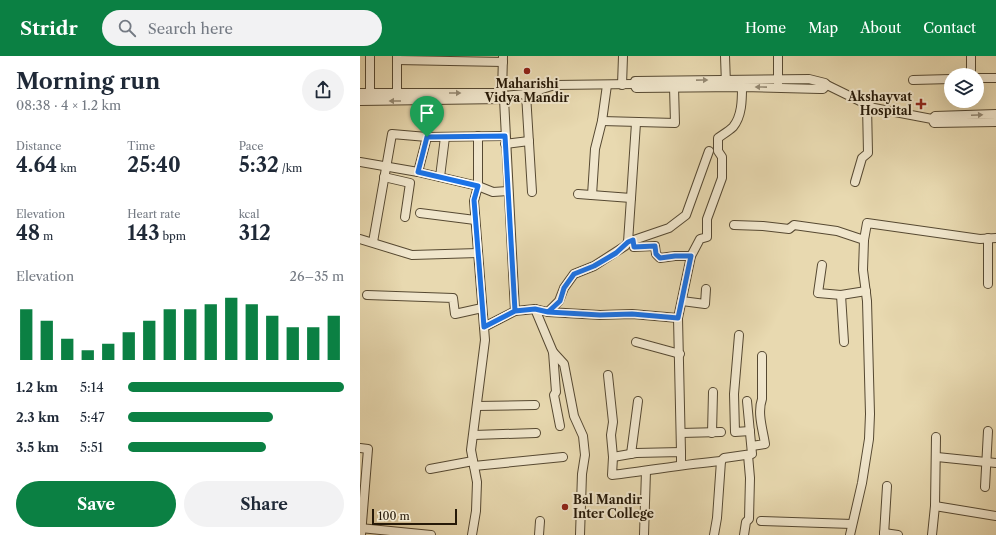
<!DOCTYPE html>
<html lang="en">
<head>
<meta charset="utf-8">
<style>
  body { margin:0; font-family:"Libre Caslon Text",serif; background:#f2f2f3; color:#1f2937; height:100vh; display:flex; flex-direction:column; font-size:15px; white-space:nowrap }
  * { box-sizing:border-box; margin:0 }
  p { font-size:13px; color:#747a83 }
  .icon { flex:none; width:22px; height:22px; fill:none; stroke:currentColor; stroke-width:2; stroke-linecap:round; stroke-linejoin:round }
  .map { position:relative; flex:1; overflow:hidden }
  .panel { display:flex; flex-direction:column; background:#fff; width:360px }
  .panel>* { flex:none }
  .tools { position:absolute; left:584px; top:12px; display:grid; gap:8px }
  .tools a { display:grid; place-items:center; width:40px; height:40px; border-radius:50%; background:#fff; box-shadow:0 4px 16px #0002; font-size:20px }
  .scale { position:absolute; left:12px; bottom:10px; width:85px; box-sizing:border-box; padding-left:4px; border:2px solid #261908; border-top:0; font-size:11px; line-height:14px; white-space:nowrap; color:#261908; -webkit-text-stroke:3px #f0e6cc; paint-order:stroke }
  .pin { position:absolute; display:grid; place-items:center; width:34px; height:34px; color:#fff; margin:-41px -17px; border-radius:50% 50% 50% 0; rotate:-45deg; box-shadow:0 0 4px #0007 }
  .pin .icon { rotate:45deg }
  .round { display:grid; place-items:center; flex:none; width:42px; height:42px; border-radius:21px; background:#f2f2f3 }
  .overview { display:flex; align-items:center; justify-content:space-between; height:68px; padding:0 16px }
  h1 { font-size:22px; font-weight:800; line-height:30px }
  .figures { display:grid; grid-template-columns:repeat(3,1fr); gap:6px; height:68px; padding:4px 16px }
  .figures div { display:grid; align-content:center }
  .figures b { font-size:20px; font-weight:800 }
  .figures small { font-size:11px; font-weight:400 }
  .figures p { font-size:11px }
  .chart { height:112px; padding:8px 16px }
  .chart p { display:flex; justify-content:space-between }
  .chart svg { width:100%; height:72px; margin-top:4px; stroke:#0b8043; stroke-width:6 }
  .cta { display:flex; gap:8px; margin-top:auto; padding:8px 16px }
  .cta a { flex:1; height:46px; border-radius:24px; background:#0b8043; color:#fff; font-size:16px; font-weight:800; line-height:46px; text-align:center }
  .cta a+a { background:#f2f2f3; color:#1f2937 }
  ul { padding:0 16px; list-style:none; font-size:13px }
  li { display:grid; grid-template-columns:64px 48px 1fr; align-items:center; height:30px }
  li i { height:10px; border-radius:5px; background:#0b8043 }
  header { display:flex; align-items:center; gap:24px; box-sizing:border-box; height:56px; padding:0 20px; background:#0b8043; color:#fff }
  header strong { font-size:19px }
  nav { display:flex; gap:22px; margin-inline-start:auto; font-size:14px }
  .search { width:280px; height:36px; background:#f2f2f3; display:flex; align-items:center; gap:10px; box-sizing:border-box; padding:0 14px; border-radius:22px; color:#747a83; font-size:15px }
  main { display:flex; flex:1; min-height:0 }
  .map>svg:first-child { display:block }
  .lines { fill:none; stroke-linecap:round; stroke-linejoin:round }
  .minor-casing { stroke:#564932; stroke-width:10 }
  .minor { stroke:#f0e6cc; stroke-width:8 }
  .oneway { fill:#958a74 }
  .route-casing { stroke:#fff; stroke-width:8 }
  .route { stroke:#1a73e8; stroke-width:5 }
  .poi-dot { fill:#8f2418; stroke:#f0e6cc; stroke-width:1.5 }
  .labels { text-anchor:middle; stroke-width:4; stroke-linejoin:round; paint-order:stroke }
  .poi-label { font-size:12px; font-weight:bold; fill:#261908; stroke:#f0e6cc }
</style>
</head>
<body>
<header>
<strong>Stridr</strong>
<div class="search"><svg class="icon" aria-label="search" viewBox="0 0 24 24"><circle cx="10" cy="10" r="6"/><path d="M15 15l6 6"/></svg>Search here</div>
<nav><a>Home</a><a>Map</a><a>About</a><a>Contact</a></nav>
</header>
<main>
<section class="panel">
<div class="overview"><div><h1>Morning run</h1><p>08:38 · 4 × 1.2 km</p></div><a class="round"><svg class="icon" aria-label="share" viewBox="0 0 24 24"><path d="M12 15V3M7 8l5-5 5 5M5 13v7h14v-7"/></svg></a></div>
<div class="figures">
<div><p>Distance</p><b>4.64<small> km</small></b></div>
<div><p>Time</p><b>25:40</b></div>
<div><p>Pace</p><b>5:32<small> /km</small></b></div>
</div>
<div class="figures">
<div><p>Elevation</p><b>48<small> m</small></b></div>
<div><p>Heart rate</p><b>143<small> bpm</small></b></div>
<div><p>kcal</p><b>312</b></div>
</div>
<div class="chart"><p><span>Elevation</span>26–35 m</p>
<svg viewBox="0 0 160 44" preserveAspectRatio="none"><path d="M5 44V13M15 44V20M25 44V31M35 44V38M45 44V34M55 44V27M65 44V20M75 44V13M85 44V13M95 44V10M105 44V6M115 44V10M125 44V17M135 44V24M145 44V24M155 44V17"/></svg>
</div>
<ul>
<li><b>1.2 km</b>5:14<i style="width:100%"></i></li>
<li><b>2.3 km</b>5:47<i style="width:67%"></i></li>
<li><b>3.5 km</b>5:51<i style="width:64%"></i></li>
</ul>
<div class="cta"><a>Save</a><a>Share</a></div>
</section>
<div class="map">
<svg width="636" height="479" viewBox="0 0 636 479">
  <rect width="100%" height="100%" fill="#e8d9b0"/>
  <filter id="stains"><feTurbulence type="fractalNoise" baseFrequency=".005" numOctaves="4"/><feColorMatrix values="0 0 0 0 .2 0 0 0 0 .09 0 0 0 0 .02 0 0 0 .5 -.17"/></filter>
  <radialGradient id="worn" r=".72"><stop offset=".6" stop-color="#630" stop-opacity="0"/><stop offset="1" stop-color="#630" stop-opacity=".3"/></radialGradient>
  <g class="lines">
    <defs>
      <g id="minor">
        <polyline points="10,0 10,37"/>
        <polyline points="37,0 37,37"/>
        <polyline points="143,0 142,37 144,43 155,255 175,253 188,256 240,259 272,258 318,262"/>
        <polyline points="365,0 366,28"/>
        <polyline points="37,4 143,6"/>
        <polyline points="611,19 611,0"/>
        <polyline points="617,22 636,22"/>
        <polyline points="553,24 591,23"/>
        <polyline points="418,27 418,0"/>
        <polyline points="274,28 275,25 449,23 465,27 467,29 514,52 572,63 574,67 636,66"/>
        <polyline points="274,28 276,32 382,31 460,33 463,33 467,29"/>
        <polyline points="262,29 263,0"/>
        <polyline points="0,37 142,37"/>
        <polyline points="166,38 172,136"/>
        <polyline points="143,40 166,38 195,29 274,28"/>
        <polyline points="0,45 144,43"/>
        <polyline points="572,63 575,60 636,58"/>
        <polyline points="242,65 315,67 314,31"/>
        <polyline points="145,88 169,85"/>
        <polyline points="0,106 58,116 118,130 133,136 148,135"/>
        <polyline points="58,116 67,81 67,40"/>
        <polyline points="24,121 50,127 45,161"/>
        <polyline points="80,121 85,81"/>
        <polyline points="495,126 502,102 508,97 507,49"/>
        <polyline points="218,138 271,142 276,67"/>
        <polyline points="232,139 235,93 242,65 247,29"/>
        <polyline points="60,157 115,164"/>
        <polyline points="374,169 403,170 429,173 434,169 477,175 504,184"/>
        <polyline points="628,182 628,228"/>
        <polyline points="0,183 52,199 118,197"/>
        <polyline points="273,184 274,191 295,190 296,198 300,202 315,200 331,200"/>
        <polyline points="13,186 32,78 67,81 145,80"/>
        <polyline points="268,186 309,172 326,159 349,95"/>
        <polyline points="462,209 458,237 481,239 506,235"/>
        <polyline points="7,239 93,242 95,258 122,252"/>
        <polyline points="481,239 484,286"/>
        <polyline points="322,245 345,248 346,233"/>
        <polyline points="175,253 193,296 196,336 194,339 200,370"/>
        <polyline points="188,256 199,245 204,232 214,218 234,210 265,190 268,186 271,142"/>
        <polyline points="124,271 155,255"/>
        <polyline points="379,279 374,338 375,376 390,375"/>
        <polyline points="276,286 320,298"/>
        <polyline points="193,296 204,308 214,360 223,380 225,399 222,418 220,479"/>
        <path d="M248,319L253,366L251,379L253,401L252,419C288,415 325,408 361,405L364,402L392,398L387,345"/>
        <polyline points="117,350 175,349"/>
        <polyline points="321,377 361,376"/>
        <polyline points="352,377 353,336"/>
        <polyline points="114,379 176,377"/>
        <path d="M392,390L405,388C403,374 397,357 402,343V300"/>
        <polyline points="0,392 8,393 1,479"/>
        <path d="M321,396L318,262L331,200L340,183L347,181V163L362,122V101L358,95V82C362,79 369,75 373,71C382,60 382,44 382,31"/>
        <polyline points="271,398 278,345"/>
        <polyline points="253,401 276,397 321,396 321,409"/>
        <polyline points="577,401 636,407"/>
        <polyline points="114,410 203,401"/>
        <polyline points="70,413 113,405"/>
        <polyline points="625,431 628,375"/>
        <polyline points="575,450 636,460"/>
        <polyline points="401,465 492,468"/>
        <polyline points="0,472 71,479"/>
        <polyline points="524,477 538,479"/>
        <polyline points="112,479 116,455 117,426 111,394 125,284 114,145 118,130 118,80"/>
        <polyline points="179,479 180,465"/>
        <polyline points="284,479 286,415"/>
        <polyline points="354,479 357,462 361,405"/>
        <polyline points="384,479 386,466 389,463 390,422 388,399"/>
        <polyline points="490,479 502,427 509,383 510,358 507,245 503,214 504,184 507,167 620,183 636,182"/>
        <polyline points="524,479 527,430"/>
        <polyline points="572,479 575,450 576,381"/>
      </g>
    </defs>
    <use href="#minor" class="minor-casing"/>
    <use href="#minor" class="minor"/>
  </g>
  <defs><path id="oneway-solid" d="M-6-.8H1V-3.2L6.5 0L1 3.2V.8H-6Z"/></defs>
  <g class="oneway">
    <use href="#oneway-solid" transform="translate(342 24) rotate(-1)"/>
    <use href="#oneway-solid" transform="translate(401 31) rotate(-179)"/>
    <use href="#oneway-solid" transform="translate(95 37)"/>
    <use href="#oneway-solid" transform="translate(35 45) rotate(180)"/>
    <use href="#oneway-solid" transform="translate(617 59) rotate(-2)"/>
  </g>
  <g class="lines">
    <defs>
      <polyline id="route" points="67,81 58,116 118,130 114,144 124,271 155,255 175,253 188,256 240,259 272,258 318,262 331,200 315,200 300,202 296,198 295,190 274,191 273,184 268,186 256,197 234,210 214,218 204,232 200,245 188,256 175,253 155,255 145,80 67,81"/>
    </defs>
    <use href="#route" class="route-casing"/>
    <use href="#route" class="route"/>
  </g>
  <g class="poi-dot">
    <circle cx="167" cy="15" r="4"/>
    <path d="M559 42h4v4h4v4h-4v4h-4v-4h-4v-4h4z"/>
    <circle cx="205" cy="451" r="4"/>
  </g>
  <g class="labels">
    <g class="poi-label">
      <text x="167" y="32">Maharishi<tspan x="167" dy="14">Vidya Mandir</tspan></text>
      <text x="552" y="45" text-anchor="end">Akshayvat<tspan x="552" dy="14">Hospital</tspan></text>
      <text x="213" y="448" text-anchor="start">Bal Mandir<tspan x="213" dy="14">Inter College</tspan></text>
    </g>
  </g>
  <rect width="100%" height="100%" filter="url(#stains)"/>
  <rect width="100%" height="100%" fill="url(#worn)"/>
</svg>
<div class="tools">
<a><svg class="icon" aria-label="layers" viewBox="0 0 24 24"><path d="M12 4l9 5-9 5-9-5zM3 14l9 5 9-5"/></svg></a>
</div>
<div class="scale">100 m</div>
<div class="pin" style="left:67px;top:81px;background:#1e9e55"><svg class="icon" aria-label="arrive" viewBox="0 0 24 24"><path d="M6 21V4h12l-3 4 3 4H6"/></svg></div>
</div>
</main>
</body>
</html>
